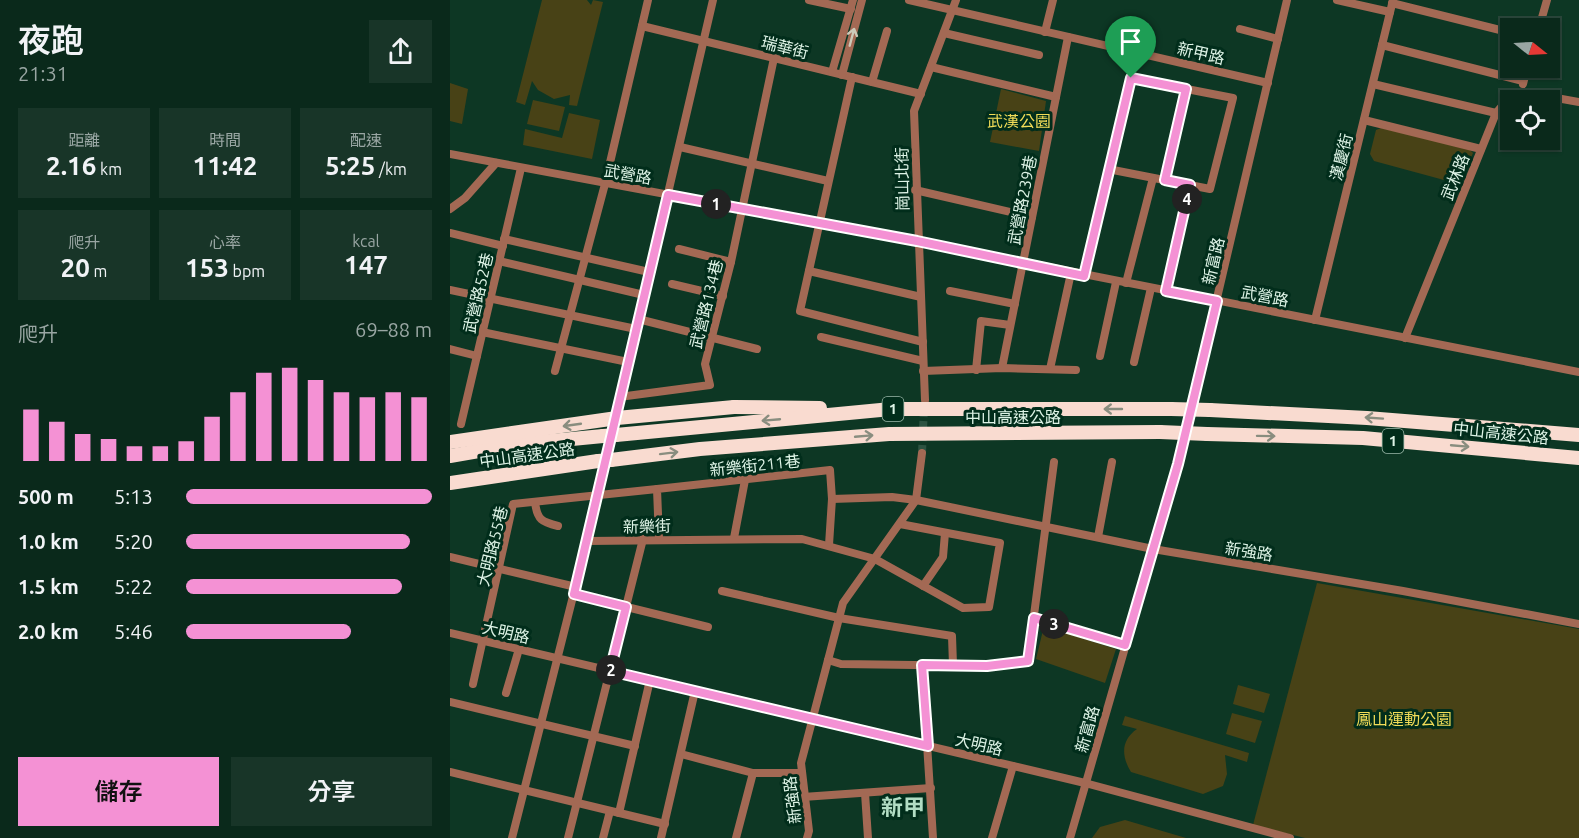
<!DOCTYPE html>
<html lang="zh-TW">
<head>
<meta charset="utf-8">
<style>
  body { margin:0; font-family:Ubuntu,"Noto Sans TC",sans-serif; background:#183528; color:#f1f3f6; height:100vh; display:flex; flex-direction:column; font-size:22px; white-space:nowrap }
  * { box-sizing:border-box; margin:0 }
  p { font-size:20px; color:#99a6a3 }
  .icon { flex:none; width:33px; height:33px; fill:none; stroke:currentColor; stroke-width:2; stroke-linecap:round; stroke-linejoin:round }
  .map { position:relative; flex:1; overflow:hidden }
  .drawer { display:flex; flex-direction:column; background:#0a291b; width:450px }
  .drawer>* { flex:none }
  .needle { width:39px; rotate:108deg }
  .fabs { position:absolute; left:1050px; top:18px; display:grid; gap:12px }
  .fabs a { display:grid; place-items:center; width:60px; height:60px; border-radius:0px; background:#0a291b; box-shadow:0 2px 4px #0004,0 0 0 2px #2a453a; font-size:30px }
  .pin { position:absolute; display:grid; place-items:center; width:51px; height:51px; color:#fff; margin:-62px -26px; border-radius:50% 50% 50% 0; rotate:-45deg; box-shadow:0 0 6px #0007 }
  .pin .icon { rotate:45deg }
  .km { position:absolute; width:30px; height:30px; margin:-15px; border-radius:50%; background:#222; color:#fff; font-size:16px; line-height:30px; text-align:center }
  .round { display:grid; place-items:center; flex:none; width:63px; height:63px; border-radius:0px; background:#183528 }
  .overview { display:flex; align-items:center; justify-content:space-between; height:102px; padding:0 18px }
  h1 { font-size:33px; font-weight:600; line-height:45px }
  .stats { display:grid; grid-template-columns:repeat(3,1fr); gap:9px; height:102px; padding:6px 18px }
  .stats div { display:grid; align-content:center; border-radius:0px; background:#183528; text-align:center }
  .stats b { font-size:26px; font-weight:600 }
  .stats small { font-size:16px; font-weight:400 }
  .stats p { font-size:16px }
  .chart { height:168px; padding:12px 18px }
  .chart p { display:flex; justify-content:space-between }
  .chart svg { width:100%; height:108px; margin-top:6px; stroke:#f491d4; stroke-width:6 }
  .action { display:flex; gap:12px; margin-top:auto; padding:12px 18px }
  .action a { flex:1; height:69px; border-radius:0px; background:#f491d4; color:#111; font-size:24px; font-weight:600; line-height:69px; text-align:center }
  .action a+a { background:#183528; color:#f1f3f6 }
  ul { padding:0 18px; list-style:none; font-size:20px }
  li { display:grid; grid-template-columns:96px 72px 1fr; align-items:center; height:45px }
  li i { height:15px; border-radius:8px; background:#f491d4 }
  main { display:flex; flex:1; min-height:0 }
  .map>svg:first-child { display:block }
  .green { fill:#484216 }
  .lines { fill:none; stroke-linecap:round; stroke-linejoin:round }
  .minor-tunnel { stroke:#2c5341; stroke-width:8; stroke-dasharray:8 4; stroke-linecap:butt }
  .minor { stroke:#a36954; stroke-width:8 }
  .motorway { stroke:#f9dbd0; stroke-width:14 }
  .motorway-bridge { stroke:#f9dbd0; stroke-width:14 }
  .oneway { stroke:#cccaba }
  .oneway2 { stroke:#898d7f }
  .route-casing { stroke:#fff; stroke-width:12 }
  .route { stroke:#f491d4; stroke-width:8 }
  .labels { text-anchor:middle; stroke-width:6; stroke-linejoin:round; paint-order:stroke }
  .shield { fill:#012d1b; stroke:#9bb8a9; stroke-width:1.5 }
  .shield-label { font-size:15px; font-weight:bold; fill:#ddf3e6 }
  .street-label { font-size:16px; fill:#ddf3e6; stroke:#012d1b }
  .park-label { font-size:16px; fill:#f1dc58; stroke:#012d1b }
  .district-label { font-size:22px; font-weight:bold; fill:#b1ddc4; stroke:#012d1b }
</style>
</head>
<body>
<main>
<section class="drawer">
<div class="overview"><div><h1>夜跑</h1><p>21:31</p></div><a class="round"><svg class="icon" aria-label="share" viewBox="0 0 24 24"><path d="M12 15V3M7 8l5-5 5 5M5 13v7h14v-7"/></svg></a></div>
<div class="stats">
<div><p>距離</p><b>2.16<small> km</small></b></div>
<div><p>時間</p><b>11:42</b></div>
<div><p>配速</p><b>5:25<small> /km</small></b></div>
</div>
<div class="stats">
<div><p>爬升</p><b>20<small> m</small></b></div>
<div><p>心率</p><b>153<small> bpm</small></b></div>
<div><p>kcal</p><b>147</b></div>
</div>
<div class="chart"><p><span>爬升</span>69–88 m</p>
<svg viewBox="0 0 160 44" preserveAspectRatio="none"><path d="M5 44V23M15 44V28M25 44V33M35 44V35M45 44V38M55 44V38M65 44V36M75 44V26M85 44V16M95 44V8M105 44V6M115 44V11M125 44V16M135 44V18M145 44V16M155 44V18"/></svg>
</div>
<ul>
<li><b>500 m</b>5:13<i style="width:100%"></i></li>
<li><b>1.0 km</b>5:20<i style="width:91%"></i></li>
<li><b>1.5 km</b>5:22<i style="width:88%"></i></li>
<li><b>2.0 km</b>5:46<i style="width:67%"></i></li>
</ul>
<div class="action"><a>儲存</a><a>分享</a></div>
</section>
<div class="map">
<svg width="1129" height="838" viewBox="0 0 1129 838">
  <rect width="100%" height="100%" fill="#0d3724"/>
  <g class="green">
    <polygon points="92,0 137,0 141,5 143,0 153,2 127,106 119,105 120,95 104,99 88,90 82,81 75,105 66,102"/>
    <polygon points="0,83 18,89 12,124 0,121"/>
    <polygon points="551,89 596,101 589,151 540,142"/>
    <polygon points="83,100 115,107 109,131 77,124"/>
    <polygon points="119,113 150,120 142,159 73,145 75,129 112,138"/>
    <polygon points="931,128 1019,149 1023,153 1011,180 1005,183 924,161 920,154 926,130"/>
    <polygon points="867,583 1129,629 1129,838 855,838 803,825"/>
    <polygon points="594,626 666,649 655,683 586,659"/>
    <polygon points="788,685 820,694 814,713 783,704"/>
    <polygon points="782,713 812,721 805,743 776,734"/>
    <path d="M675,716L799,753L797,762L775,755L777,774L773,786L753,794L681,772C671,756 671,740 687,729L672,725Z"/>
    <polygon points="675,820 736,838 642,838 650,827"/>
  </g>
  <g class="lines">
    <polyline class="minor-tunnel" points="472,453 474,407"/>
    <g class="minor">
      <polyline points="359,0 401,9"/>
      <polyline points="459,0 818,83"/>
      <polyline points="887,0 940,12"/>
      <polyline points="942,3 1054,31"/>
      <polyline points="192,26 471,94"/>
      <polyline points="1089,28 1097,0"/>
      <polyline points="790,29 828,39"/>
      <polyline points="595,32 603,0"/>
      <polyline points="494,33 589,55"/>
      <polyline points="932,45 1073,81"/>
      <polyline points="481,67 606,97"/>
      <polyline points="382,72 403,0"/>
      <polyline points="392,75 412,0"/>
      <polyline points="402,77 350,311 473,342"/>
      <polyline points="422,82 437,31"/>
      <polyline points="923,84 1046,113"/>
      <polyline points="1073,84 1077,68"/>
      <polyline points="914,120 1031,149"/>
      <polyline points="230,147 378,181"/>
      <polyline points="0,154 467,241 1129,372"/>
      <polyline points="715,180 736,89"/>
      <polyline points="465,190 582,217"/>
      <polyline points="0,209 15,198 46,163"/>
      <polyline points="0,233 53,246"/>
      <polyline points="54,239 199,272"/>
      <polyline points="229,249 281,262"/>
      <polyline points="49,261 194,295"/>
      <polyline points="359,271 471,297"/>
      <polyline points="634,276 680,78 783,98 760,189 658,169"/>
      <polyline points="676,283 703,178"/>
      <polyline points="222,284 273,296"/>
      <polyline points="0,290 186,329"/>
      <polyline points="500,291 565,304"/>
      <polyline points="715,291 740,185"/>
      <polyline points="188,319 307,349"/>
      <polyline points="865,320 943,0"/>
      <polyline points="32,332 178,362"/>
      <polyline points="371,337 473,361"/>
      <polyline points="955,338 1046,113 1063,93 1073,92 1129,102"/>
      <polyline points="0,349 27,356"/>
      <polyline points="650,356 666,282"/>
      <polyline points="684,362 701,288"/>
      <polyline points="552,368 618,37"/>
      <polyline points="600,369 621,273"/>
      <polyline points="526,370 531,321 560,325"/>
      <polyline points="105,371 155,184 198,0"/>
      <polyline points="473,371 552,368 626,370"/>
      <polyline points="169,397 260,385 255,364 281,262 324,58"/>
      <polyline points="475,400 464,111 506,0"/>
      <polyline points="11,424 71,168"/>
      <polyline points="382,499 442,497 466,500 703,549 953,591 1129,624"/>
      <path d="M85,502C87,520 92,522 108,526"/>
      <polyline points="648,537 662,462"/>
      <polyline points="284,538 295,480"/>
      <polyline points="209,539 207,489 380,470 382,499 379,545"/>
      <polyline points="137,541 263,0"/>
      <polyline points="0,557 126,587"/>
      <polyline points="473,586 493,557 495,533"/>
      <polyline points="272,591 389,618 502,636 503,665"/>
      <polyline points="124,594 258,627"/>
      <polyline points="584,618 675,645"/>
      <polyline points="0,633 635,783 840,838"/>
      <polyline points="378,660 391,664 537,666 578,661 604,462"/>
      <polyline points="472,665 483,838"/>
      <polyline points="23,684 63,504 207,489"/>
      <polyline points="56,693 69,649"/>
      <polyline points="0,702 185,746"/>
      <polyline points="231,754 303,773"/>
      <polyline points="0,772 215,824"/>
      <polyline points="415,793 418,838"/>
      <polyline points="353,797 481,788"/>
      <polyline points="169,813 200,680"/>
      <polyline points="62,838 137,541 352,539 425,559 513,608 539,607 550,543 450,524"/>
      <polyline points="118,838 193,539"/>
      <polyline points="153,838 160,811"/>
      <polyline points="211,838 245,691"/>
      <polyline points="286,838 303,773 352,773"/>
      <polyline points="357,838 359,831 351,763 393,603 466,500 472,453"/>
      <polyline points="542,838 563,766"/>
      <polyline points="620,838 728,464 837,0"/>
    </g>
    <g class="motorway">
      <polyline points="284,407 370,408"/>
      <polyline points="760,410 917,418 1129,435"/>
      <polyline points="757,434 913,438 1129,458"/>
      <polyline points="166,435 441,409 721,409"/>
      <polyline points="0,456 70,444 153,436"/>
      <polyline points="161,460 250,449 439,434 710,432"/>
      <polyline points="0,483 148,461"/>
    </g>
    <g class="motorway-bridge">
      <polyline points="721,409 760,410"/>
      <polyline points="710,432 757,434"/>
      <polyline points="153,436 166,435"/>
      <polyline points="0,442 167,418 284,407"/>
      <polyline points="148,461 161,460"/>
    </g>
  </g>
  <defs><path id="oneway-shaft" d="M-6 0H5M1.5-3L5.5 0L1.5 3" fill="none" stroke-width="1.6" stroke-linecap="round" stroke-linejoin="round" transform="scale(1.5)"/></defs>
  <use class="oneway" href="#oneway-shaft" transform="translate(402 37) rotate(-75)"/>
  <g class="oneway2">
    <use href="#oneway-shaft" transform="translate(663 409) rotate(180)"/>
    <use href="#oneway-shaft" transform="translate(924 418) rotate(-176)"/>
    <use href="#oneway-shaft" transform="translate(321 420) rotate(175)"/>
    <use href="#oneway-shaft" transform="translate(122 425) rotate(172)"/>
    <use href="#oneway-shaft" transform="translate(414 436) rotate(-5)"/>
    <use href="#oneway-shaft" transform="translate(816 436) rotate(1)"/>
    <use href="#oneway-shaft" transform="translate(1010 446) rotate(5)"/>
    <use href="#oneway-shaft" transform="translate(219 453) rotate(-7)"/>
  </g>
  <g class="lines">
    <defs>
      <polygon id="route" points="681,78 736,89 715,180 740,185 716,291 767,301 728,464 675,645 584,618 578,661 537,666 472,665 478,746 160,671 176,607 124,594 218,195 467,241 634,276"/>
    </defs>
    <use href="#route" class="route-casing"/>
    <use href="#route" class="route"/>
  </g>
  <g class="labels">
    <g class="shield">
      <rect x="432.5" y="397" width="21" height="24" rx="4.5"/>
      <rect x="932.5" y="429" width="21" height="24" rx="4.5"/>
    </g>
    <g class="shield-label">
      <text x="443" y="414">1</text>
      <text x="943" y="446">1</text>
    </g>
    <g class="street-label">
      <text transform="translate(335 47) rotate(14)" y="6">瑞華街</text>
      <text transform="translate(751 53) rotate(13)" y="6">新甲路</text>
      <text transform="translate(891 157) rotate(-76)" y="6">漢慶街</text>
      <text transform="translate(178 174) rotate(10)" y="6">武營路</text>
      <text transform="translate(1005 177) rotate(-68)" y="6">武林路</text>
      <text transform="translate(452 179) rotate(-91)" y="6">崗山北街</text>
      <text transform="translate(572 200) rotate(-79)" y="6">武營路239巷</text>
      <text transform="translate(763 261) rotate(-77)" y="6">新富路</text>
      <text transform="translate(28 293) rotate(-77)" y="6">武營路52巷</text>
      <text transform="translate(815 296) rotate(11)" y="6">武營路</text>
      <text transform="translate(256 304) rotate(-76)" y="6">武營路134巷</text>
      <text x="563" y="423">中山高速公路</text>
      <text transform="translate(1051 433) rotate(6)" y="6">中山高速公路</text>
      <text transform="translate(77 455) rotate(-8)" y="6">中山高速公路</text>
      <text transform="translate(305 465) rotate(-6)" y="6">新樂街211巷</text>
      <text transform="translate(197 526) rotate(-1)" y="6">新樂街</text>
      <text transform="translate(42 546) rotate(-76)" y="6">大明路55巷</text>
      <text transform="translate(799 551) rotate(9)" y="6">新強路</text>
      <text transform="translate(56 632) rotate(13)" y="6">大明路</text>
      <text transform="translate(637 729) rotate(-74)" y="6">新富路</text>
      <text transform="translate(529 744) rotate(13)" y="6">大明路</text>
      <text transform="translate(342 800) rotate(-97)" y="6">新強路</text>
    </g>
    <g class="park-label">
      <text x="569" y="127">武漢公園</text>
      <text x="954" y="725">鳳山運動公園</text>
    </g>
    <g class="district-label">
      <text x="453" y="815">新甲</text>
    </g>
  </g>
</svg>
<div class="fabs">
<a><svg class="needle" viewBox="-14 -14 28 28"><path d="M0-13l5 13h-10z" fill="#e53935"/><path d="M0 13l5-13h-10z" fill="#99a6a3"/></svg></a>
<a><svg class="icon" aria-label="locate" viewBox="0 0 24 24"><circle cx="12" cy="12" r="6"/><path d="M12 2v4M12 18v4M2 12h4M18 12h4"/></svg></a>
</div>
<div class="pin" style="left:681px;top:78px;background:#1e9e55"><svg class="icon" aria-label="arrive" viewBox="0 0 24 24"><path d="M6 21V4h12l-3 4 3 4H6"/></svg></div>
<b class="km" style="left:266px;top:204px">1</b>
<b class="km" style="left:161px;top:670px">2</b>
<b class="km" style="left:604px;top:624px">3</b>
<b class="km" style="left:737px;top:199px">4</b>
</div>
</main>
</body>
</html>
